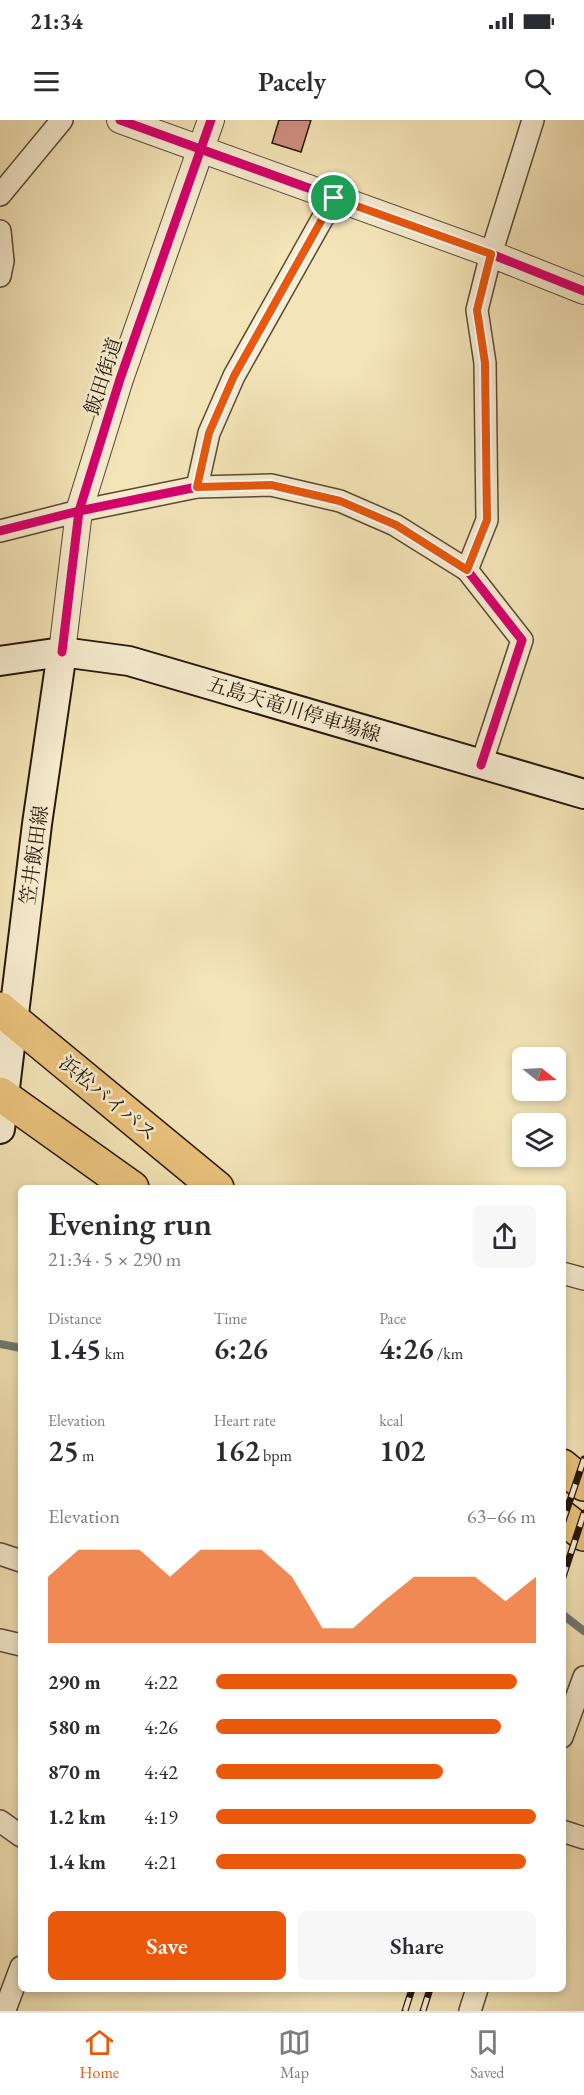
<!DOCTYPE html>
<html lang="en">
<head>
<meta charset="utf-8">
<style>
  body { margin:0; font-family:"EB Garamond","Noto Serif JP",serif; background:#f7f7f7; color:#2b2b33; height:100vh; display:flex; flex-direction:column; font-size:22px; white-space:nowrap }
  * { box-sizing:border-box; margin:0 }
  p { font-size:20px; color:#7c7c81 }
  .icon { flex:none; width:33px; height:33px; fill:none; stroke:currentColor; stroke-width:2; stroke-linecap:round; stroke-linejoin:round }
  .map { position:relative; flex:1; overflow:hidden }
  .sheet { position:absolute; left:18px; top:1065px; width:548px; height:807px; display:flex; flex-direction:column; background:#fff; border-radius:9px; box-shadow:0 3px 9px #0003 }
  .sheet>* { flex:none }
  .needle { width:39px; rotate:108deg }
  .buttons { position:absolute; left:512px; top:927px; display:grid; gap:12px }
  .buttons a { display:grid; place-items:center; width:54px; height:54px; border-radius:9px; background:#fff; box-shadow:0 3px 9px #0003; font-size:30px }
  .pin { position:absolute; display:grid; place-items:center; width:51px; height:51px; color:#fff; margin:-26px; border:3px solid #fff; border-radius:50%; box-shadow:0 2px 6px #0007 }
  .round { display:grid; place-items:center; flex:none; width:63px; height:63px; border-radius:9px; background:#f7f7f7 }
  .summary { display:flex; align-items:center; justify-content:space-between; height:102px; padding:0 30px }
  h1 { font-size:33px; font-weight:600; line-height:45px }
  .figures { display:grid; grid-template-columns:repeat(3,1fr); gap:9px; height:102px; padding:6px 30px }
  .figures div { display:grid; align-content:center }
  .figures b { font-size:30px; font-weight:600 }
  .figures small { font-size:16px; font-weight:400 }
  .figures p { font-size:16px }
  .chart { height:168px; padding:12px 30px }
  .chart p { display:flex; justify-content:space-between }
  .chart svg { width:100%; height:108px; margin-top:6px; fill:#ea580c; opacity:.7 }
  .cta { display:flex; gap:12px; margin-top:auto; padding:12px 30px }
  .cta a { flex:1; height:69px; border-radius:9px; background:#ea580c; color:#fff; font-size:24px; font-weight:600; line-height:69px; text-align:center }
  .cta a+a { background:#f7f7f7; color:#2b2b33 }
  ul { padding:0 30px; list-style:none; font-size:20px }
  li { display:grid; grid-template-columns:96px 72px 1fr; align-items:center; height:45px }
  li i { height:15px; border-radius:8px; background:#ea580c }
  .status { display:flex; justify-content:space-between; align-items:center; height:42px; padding:0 30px; background:#fff; direction:ltr }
  .status svg { height:16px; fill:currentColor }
  header { display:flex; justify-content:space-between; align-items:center; height:78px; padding:0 30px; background:#fff; font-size:27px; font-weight:600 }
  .tab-bar { display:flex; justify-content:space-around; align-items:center; height:84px; border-top:2px solid #e1e1e2; background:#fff; font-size:16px; color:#7c7c81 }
  .tab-bar a { display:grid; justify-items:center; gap:3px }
  .tab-bar .current { color:#ea580c }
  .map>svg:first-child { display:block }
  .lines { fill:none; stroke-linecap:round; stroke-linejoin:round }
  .stream { stroke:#6f7b72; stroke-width:8 }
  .building { fill:#d19080; stroke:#27170b; stroke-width:1.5 }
  .minor-casing { stroke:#5a4a36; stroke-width:24 }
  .tertiary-casing { stroke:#5a4a36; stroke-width:28 }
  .secondary-casing { stroke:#27170b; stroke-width:32 }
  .trunk-casing { stroke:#27170b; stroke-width:36 }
  .minor { stroke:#f8eed1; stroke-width:21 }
  .tertiary { stroke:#f8eed1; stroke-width:26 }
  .secondary { stroke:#f8eed1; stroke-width:28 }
  .trunk { stroke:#eac27c; stroke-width:33 }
  .rail-casing { stroke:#27170b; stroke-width:7 }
  .rail { stroke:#f8eed1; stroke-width:4.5; stroke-dasharray:14; stroke-linecap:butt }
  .cycleway-casing { stroke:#f8eed1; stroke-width:13 }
  .cycleway { stroke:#d6006c; stroke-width:9 }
  .route-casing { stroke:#fff; stroke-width:12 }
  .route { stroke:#ea580c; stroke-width:8 }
  .labels { text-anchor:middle; stroke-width:5; stroke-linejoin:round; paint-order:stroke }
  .street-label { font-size:20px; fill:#27170b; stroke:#f8eed1 }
</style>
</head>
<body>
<div class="status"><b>21:34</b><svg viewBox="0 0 49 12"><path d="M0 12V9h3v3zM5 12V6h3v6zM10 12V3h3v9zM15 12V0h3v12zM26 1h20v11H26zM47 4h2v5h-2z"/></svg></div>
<header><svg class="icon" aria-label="menu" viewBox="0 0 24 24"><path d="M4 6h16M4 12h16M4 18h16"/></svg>Pacely<svg class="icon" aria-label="search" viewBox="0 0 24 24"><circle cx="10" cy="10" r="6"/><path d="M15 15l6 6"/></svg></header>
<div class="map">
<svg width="584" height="1891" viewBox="0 0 584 1891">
  <rect width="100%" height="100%" fill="#f4e5b8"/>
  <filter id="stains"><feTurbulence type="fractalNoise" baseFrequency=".00333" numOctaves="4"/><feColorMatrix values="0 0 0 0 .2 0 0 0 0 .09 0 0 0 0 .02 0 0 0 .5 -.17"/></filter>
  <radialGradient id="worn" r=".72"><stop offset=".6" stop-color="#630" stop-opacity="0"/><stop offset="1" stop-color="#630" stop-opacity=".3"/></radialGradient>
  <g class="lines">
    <g class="stream">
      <polyline points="0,1224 21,1228"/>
      <polyline points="562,1494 584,1511"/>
    </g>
  </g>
  <polygon class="building" points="279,0 311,0 301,32 272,23"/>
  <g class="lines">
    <defs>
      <g id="minor">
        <polyline points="0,75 62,0"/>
        <polyline points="0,111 3,141 0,156"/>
        <polyline points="197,367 209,313 234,256 334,78"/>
        <polyline points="0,411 79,391 197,367 271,365 340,381 395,405 467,450 522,520 481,645"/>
        <polyline points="467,450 487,400 485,243 477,190 491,134 533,0"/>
        <polyline points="562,1153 584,1159"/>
        <polyline points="0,1434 21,1441"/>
        <polyline points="0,1520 21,1525"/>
        <polyline points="562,1617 584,1557"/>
        <polyline points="0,1701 21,1716"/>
        <polyline points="562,1711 584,1718"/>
        <polyline points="6,1887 21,1847"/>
        <polyline points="470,1891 477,1869"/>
      </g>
      <g id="tertiary">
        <polyline points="120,0 491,134 584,171"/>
        <polyline points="62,532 79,391 120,259 211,0"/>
      </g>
      <g id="secondary">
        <polyline points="0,541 62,532 129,541 584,674"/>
        <polyline points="0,1009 37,704 62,532"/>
      </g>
      <g id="trunk">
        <polyline points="0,889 217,1068"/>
        <polyline points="0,974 132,1068"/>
        <polyline points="562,1346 584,1364"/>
        <polyline points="562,1397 584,1414"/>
      </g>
    </defs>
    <use href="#minor" class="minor-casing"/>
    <use href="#tertiary" class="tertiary-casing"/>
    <use href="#secondary" class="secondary-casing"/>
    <use href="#trunk" class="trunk-casing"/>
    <use href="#minor" class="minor"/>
    <use href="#tertiary" class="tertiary"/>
    <use href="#secondary" class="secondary"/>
    <use href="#trunk" class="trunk"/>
    <defs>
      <g id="rail">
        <polyline points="562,1404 584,1339"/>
        <polyline points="562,1460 584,1393"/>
        <polyline points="405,1891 412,1869"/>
        <polyline points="423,1891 430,1869"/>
      </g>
    </defs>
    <use href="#rail" class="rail-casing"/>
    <use href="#rail" class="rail"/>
    <defs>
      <g id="cycleway">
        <polyline points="120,0 491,134 584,171"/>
        <polyline points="0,411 79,391 197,367 271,365 340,381 395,405 467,450 522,520 481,645"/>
        <polyline points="62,532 79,391 120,259 211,0"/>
      </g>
    </defs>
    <use href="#cycleway" class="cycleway-casing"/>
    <use href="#cycleway" class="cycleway"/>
  </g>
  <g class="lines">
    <defs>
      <polygon id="route" points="334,78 491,134 477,190 485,243 487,400 467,450 396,405 340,381 271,365 197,367 209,313 234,256"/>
    </defs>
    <use href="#route" class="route-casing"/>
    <use href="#route" class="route"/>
  </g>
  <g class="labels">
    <g class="street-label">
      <text transform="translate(103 256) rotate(-72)" y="7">飯田街道</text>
      <text transform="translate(294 589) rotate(17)" y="7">五島天竜川停車場線</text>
      <text transform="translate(34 735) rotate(-82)" y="7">笠井飯田線</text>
      <text transform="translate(108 978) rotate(40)" y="7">浜松バイパス</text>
    </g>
  </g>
  <rect width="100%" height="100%" filter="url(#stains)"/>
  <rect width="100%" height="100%" fill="url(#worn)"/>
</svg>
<div class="buttons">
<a><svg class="needle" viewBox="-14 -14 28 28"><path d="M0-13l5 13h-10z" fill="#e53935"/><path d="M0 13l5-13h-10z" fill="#7c7c81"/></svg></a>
<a><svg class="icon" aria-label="layers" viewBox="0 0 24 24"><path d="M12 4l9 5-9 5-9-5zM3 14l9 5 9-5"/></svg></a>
</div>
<div class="pin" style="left:334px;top:78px;background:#1e9e55"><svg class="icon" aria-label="arrive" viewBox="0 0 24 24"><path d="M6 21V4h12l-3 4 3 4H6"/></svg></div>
<section class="sheet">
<div class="summary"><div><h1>Evening run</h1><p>21:34 · 5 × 290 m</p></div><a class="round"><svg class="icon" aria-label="share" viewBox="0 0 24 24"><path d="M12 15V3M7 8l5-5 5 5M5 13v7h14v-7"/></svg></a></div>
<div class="figures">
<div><p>Distance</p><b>1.45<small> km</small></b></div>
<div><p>Time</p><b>6:26</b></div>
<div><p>Pace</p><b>4:26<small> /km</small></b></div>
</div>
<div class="figures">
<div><p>Elevation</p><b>25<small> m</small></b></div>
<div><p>Heart rate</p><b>162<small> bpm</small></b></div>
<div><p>kcal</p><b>102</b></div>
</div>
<div class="chart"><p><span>Elevation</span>63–66 m</p>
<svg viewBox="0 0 160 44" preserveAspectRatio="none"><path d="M0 44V17L10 6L20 6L30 6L40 17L50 6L60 6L70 6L80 17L90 38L100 38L110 27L120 17L130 17L140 17L150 27L160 17V44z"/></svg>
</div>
<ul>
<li><b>290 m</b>4:22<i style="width:94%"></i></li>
<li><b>580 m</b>4:26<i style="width:89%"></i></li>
<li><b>870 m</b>4:42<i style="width:71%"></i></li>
<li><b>1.2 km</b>4:19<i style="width:100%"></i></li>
<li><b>1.4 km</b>4:21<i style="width:97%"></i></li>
</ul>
<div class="cta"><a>Save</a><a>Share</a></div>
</section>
</div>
<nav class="tab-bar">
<a class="current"><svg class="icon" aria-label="home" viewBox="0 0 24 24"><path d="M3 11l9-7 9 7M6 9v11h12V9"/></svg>Home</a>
<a><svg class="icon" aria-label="map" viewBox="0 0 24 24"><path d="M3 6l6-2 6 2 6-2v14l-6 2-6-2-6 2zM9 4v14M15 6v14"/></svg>Map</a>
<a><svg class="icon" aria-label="saved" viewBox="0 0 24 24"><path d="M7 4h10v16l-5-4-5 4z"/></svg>Saved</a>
</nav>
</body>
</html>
